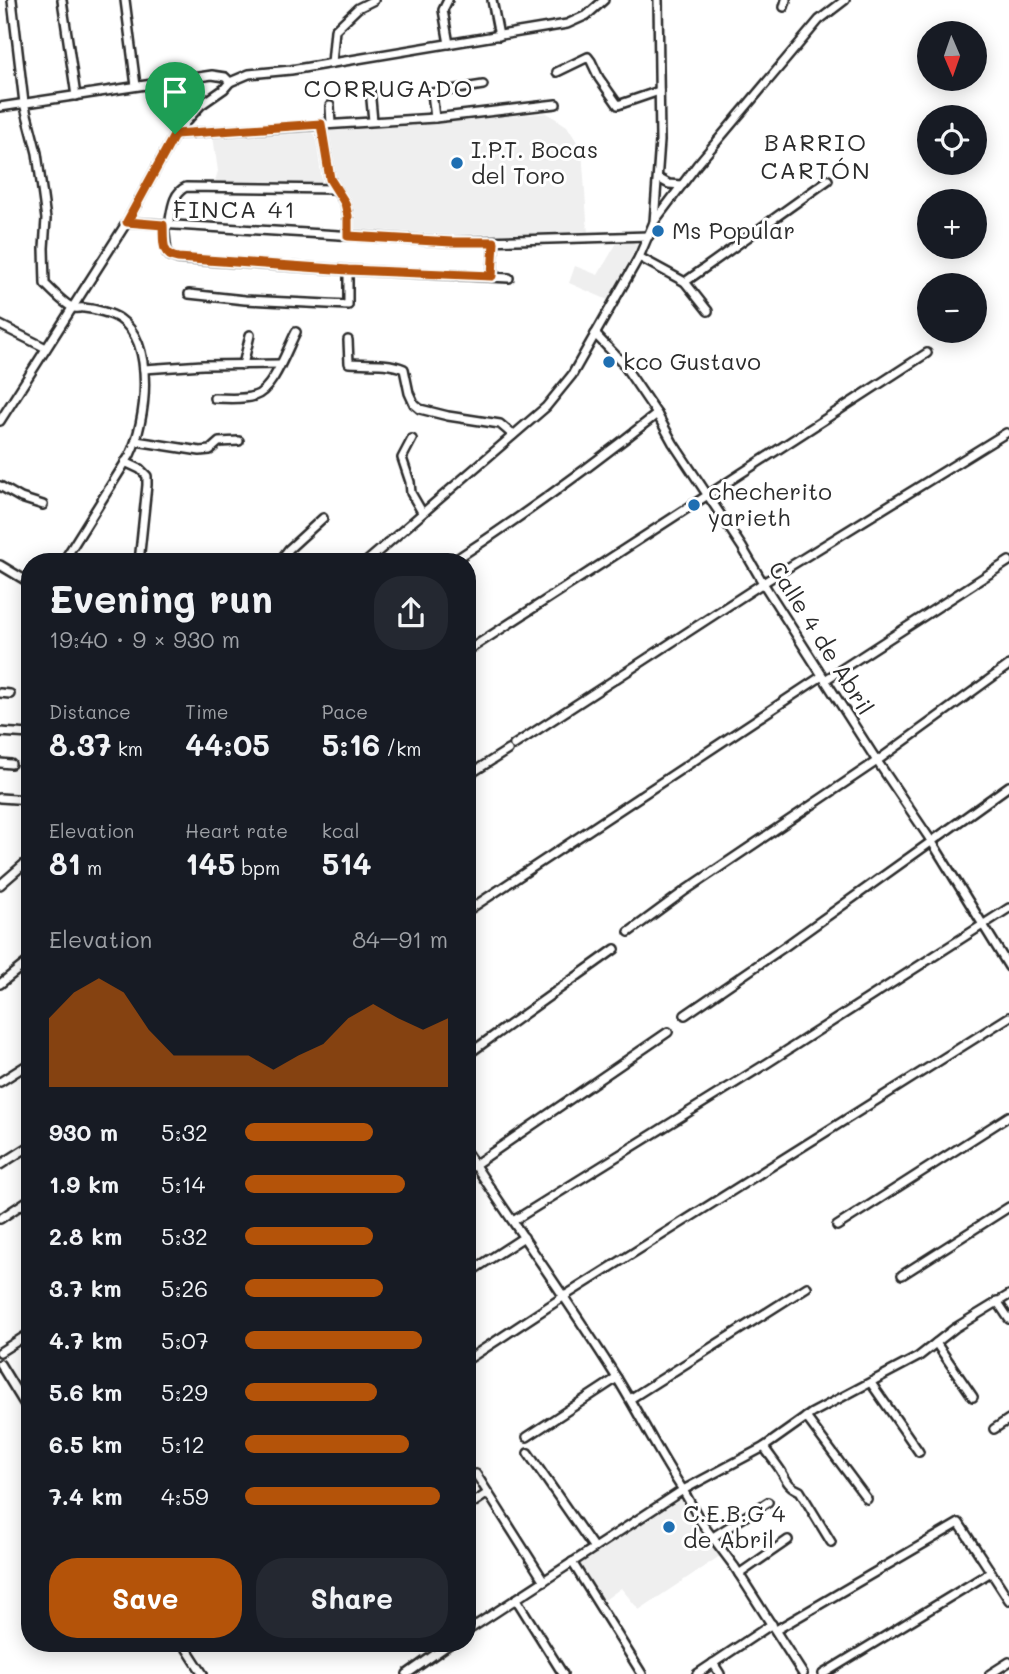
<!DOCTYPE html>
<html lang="en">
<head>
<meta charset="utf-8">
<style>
  body { margin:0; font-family:Mali,sans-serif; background:#242831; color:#f1f3f6; height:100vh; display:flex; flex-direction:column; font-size:26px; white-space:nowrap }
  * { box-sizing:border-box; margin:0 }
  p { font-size:23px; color:#9ea1a6 }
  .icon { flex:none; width:38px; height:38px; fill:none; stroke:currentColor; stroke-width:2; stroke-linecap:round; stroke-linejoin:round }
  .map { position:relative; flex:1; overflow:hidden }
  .details { position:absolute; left:21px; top:553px; width:455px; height:1099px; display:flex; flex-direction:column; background:#171b24; border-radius:28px; box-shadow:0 4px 18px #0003 }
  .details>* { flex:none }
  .needle { width:46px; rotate:178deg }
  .tools { position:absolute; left:917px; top:21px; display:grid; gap:14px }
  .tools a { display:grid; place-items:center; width:70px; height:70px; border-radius:50%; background:#171b24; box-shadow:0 4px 18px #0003; font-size:35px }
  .pin { position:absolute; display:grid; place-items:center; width:60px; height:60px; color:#fff; margin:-72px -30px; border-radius:50% 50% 50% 0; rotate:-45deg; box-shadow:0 0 7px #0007 }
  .pin .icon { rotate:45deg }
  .round { display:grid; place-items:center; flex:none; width:74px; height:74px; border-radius:28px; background:#242831 }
  .head { display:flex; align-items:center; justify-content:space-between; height:119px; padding:0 28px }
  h1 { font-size:38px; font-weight:700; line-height:52px }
  .figures { display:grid; grid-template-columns:repeat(3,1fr); gap:10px; height:119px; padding:7px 28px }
  .figures div { display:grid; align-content:center }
  .figures b { font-size:30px; font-weight:700 }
  .figures small { font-size:19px; font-weight:400 }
  .figures p { font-size:19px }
  .chart { height:196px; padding:14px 28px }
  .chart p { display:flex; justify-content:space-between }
  .chart svg { width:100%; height:126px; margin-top:7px; fill:#b45309; opacity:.7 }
  .action { display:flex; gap:14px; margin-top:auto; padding:14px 28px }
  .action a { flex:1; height:80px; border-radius:28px; background:#b45309; color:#fff; font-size:28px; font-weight:700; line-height:80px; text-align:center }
  .action a+a { background:#242831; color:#f1f3f6 }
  ul { padding:0 28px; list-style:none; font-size:23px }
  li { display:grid; grid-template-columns:112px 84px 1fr; align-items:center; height:52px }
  li i { height:18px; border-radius:9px; background:#b45309 }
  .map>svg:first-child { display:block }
  .built { fill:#efefef }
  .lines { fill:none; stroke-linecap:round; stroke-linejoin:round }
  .minor-casing { stroke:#2b2b2b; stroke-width:12 }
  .minor { stroke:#fff; stroke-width:7 }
  .route-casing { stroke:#fff; stroke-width:14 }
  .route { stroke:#b45309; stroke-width:9 }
  .poi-dot { fill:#1f6fb2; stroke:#fff; stroke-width:2.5 }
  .labels { text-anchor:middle; stroke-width:6; stroke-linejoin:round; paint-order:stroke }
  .poi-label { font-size:23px; fill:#2b2b2b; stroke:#fff; text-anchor:start }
  .street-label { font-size:23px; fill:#2b2b2b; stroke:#fff }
  .neighbourhood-label { font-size:24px; letter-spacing:2px; fill:#2b2b2b; stroke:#fff }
</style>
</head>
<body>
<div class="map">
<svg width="1009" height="1674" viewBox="0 0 1009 1674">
  <rect width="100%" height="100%" fill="#fff"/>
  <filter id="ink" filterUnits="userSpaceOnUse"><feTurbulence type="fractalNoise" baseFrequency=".0143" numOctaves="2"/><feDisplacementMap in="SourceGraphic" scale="14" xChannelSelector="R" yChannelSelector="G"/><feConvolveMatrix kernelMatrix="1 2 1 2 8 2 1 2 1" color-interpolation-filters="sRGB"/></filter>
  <g filter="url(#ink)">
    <g class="built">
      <polygon points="547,113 567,126 582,150 588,234 491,238 354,231 354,218 348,201 333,176 327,130"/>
      <polygon points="312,132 316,137 323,188 214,185 218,171 213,136 261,133"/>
      <polygon points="631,240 637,246 608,300 569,283 575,266 598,275 618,241"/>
      <polygon points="683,1498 720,1556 639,1610 621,1588 602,1602 579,1564"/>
    </g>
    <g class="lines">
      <defs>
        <g id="minor">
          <path d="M12,0L24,103L37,153L46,219L44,248L45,284C51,290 66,306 74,308C77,309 81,307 84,308C95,309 111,313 120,319C156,344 146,422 130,455L63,562"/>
          <polyline points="62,0 76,96"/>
          <polyline points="125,0 136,86"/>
          <polyline points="448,0 443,10 449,44"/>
          <polyline points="492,0 499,36"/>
          <polyline points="784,7 786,0"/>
          <polyline points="332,63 335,30 358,8 374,0"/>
          <polyline points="557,72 588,57 591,61 599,78 618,105 659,91"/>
          <polyline points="370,89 373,121"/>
          <polyline points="330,106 331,124"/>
          <polyline points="0,107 212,75 225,77 230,82"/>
          <polyline points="435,118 432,93 483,85"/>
          <polyline points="321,124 330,179 345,203 348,216 348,236"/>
          <polyline points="176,134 435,118 556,104"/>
          <polyline points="658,178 669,184 682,185"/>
          <polyline points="127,222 452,242 649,236"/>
          <polyline points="654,222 697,165 819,20 845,0"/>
          <polyline points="164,225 167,253 170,256 178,259 348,270 509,278"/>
          <path d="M169,225C172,211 172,193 186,187L335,189"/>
          <polyline points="639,257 685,282 708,311"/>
          <polyline points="492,277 494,242"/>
          <polyline points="685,282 828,180"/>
          <polyline points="189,294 245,300 348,305 348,270"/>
          <polyline points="0,325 46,348"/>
          <polyline points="595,334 621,361 657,414 673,443 742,547 763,583 877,761 932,842 1009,967"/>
          <path d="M348,340L349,363C366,364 388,362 404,369L409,393L414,404L420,409L448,416L500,424L513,435"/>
          <polyline points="243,365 250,335"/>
          <polyline points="144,369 203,365 280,364"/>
          <path d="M214,398C227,398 242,400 254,396C273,391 287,349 296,332"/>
          <polyline points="0,421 127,222 175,134 201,105 224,89 230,82 249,74 291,70 567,24 587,15 604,0"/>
          <polyline points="412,439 402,458 410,482 411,493 422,512"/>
          <polyline points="136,441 200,451 210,450 219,442 239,441"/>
          <polyline points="125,462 140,469 147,476 147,485 139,562"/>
          <polyline points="0,486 21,498 43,505"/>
          <polyline points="279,562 289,549 323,518"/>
          <polyline points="366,562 546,407 572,375 639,257 654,222 660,141 658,0"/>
          <path d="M452,562C523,516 591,466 657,414"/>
          <polyline points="0,565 30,583"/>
          <polyline points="30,630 26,635 30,640"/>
          <polyline points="467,651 927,353"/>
          <polyline points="0,693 10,694"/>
          <polyline points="0,732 30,734"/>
          <polyline points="514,745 763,583 1006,433"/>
          <polyline points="0,763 11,764"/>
          <polyline points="467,776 508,750"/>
          <polyline points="0,798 30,800"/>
          <polyline points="0,885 30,859"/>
          <polyline points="467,911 822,676 825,680 1009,561"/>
          <polyline points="629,932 686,890 877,761 1009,665"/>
          <polyline points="0,984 30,960"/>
          <polyline points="685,1015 787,945 1009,786"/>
          <polyline points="467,1055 615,949"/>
          <polyline points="0,1082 30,1063"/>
          <path d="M467,1153C516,1228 568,1300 615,1375C639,1413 658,1453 683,1490L467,1631"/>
          <polyline points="0,1165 30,1146"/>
          <polyline points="467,1170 668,1032"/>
          <polyline points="0,1219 30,1199"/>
          <polyline points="513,1221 769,1062 1009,908"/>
          <polyline points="837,1226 1009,1116"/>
          <polyline points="467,1274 524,1237"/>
          <polyline points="902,1275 1009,1207"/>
          <polyline points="997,1301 1009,1319"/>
          <polyline points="936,1343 973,1397"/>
          <polyline points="0,1352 30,1333"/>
          <polyline points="467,1360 563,1297 1009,1017"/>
          <polyline points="0,1364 30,1413"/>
          <polyline points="871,1383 919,1452"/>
          <polyline points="630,1399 807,1287"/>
          <polyline points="806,1417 867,1499"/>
          <polyline points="994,1429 1009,1419"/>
          <polyline points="527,1437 617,1378"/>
          <path d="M764,1447C769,1455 776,1463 781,1471C787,1481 788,1486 800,1491L831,1542"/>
          <polyline points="528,1453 594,1548"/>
          <polyline points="476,1474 544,1581"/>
          <polyline points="467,1507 488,1493"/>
          <polyline points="713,1537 768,1502"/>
          <polyline points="572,1562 642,1674"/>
          <polyline points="991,1572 1009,1600"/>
          <polyline points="739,1574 788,1540"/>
          <polyline points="516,1599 563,1674"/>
          <polyline points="776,1630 959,1523 991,1572 823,1674"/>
          <polyline points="183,1643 203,1674"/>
          <polyline points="713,1663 720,1674"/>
          <polyline points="407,1674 451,1643"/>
          <polyline points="697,1674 772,1624"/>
          <polyline points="803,1674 734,1566 701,1522 683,1490 764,1447 812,1413 918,1357 955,1328 1009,1295"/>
          <polyline points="990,1674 1009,1662"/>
        </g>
      </defs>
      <use href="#minor" class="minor-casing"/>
      <use href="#minor" class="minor"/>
    </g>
  </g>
  <g class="lines" filter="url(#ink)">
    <defs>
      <path id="route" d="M321,124L330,179L345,203L348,216V236L452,242H494L492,276L348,270L178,258C160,255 164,240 163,225L127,222L175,134Z"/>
    </defs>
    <use href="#route" class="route-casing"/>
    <use href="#route" class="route"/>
  </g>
  <g class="poi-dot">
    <circle cx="457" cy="163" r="7"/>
    <circle cx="658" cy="231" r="7"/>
    <circle cx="609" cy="362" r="7"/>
    <circle cx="694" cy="505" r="7"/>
    <circle cx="669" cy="1527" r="7"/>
  </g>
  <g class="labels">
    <g class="poi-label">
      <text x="471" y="158">I.P.T. Bocas<tspan x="471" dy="26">del Toro</tspan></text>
      <text x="672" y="239">Ms Popular</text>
      <text x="623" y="370">kco Gustavo</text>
      <text x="708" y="500">checherito<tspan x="708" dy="26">yarieth</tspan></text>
      <text x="683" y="1522">C.E.B.G 4<tspan x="683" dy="26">de Abril</tspan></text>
    </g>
    <g class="street-label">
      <text transform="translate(821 638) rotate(58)" y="8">Calle 4 de Abril</text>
    </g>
    <g class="neighbourhood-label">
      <text x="389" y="97">CORRUGADO</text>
      <text x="816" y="151">BARRIO<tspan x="816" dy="28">CARTÓN</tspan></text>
      <text x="235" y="218">FINCA 41</text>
    </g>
  </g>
</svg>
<div class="tools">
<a><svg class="needle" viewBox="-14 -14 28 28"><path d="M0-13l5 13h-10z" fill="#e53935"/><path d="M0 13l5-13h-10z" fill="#9ea1a6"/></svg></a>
<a><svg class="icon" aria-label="locate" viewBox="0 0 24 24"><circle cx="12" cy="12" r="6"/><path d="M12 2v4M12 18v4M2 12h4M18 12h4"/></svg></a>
<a>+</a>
<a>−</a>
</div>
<div class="pin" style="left:175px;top:134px;background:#1e9e55"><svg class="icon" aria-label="arrive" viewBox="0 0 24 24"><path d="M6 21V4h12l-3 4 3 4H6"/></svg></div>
<section class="details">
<div class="head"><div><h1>Evening run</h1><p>19:40 · 9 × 930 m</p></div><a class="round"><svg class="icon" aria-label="share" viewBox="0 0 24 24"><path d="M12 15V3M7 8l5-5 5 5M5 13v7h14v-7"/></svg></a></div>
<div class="figures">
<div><p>Distance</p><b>8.37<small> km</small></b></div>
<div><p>Time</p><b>44:05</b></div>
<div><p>Pace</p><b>5:16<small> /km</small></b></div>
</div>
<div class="figures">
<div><p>Elevation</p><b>81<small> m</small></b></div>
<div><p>Heart rate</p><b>145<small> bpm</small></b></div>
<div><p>kcal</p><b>514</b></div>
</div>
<div class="chart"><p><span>Elevation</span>84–91 m</p>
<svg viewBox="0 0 160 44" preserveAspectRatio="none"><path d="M0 44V20L10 11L20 6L30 11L40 24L50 33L60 33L70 33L80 33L90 38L100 33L110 29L120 20L130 15L140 20L150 24L160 20V44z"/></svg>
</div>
<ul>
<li><b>930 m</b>5:32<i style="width:63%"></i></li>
<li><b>1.9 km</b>5:14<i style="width:79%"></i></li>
<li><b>2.8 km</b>5:32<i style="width:63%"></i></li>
<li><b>3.7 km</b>5:26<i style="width:68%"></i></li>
<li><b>4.7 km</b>5:07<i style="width:87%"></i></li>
<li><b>5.6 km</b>5:29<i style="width:65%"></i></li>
<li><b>6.5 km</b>5:12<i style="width:81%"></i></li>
<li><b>7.4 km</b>4:59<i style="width:96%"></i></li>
</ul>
<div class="action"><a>Save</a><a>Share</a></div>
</section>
</div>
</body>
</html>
